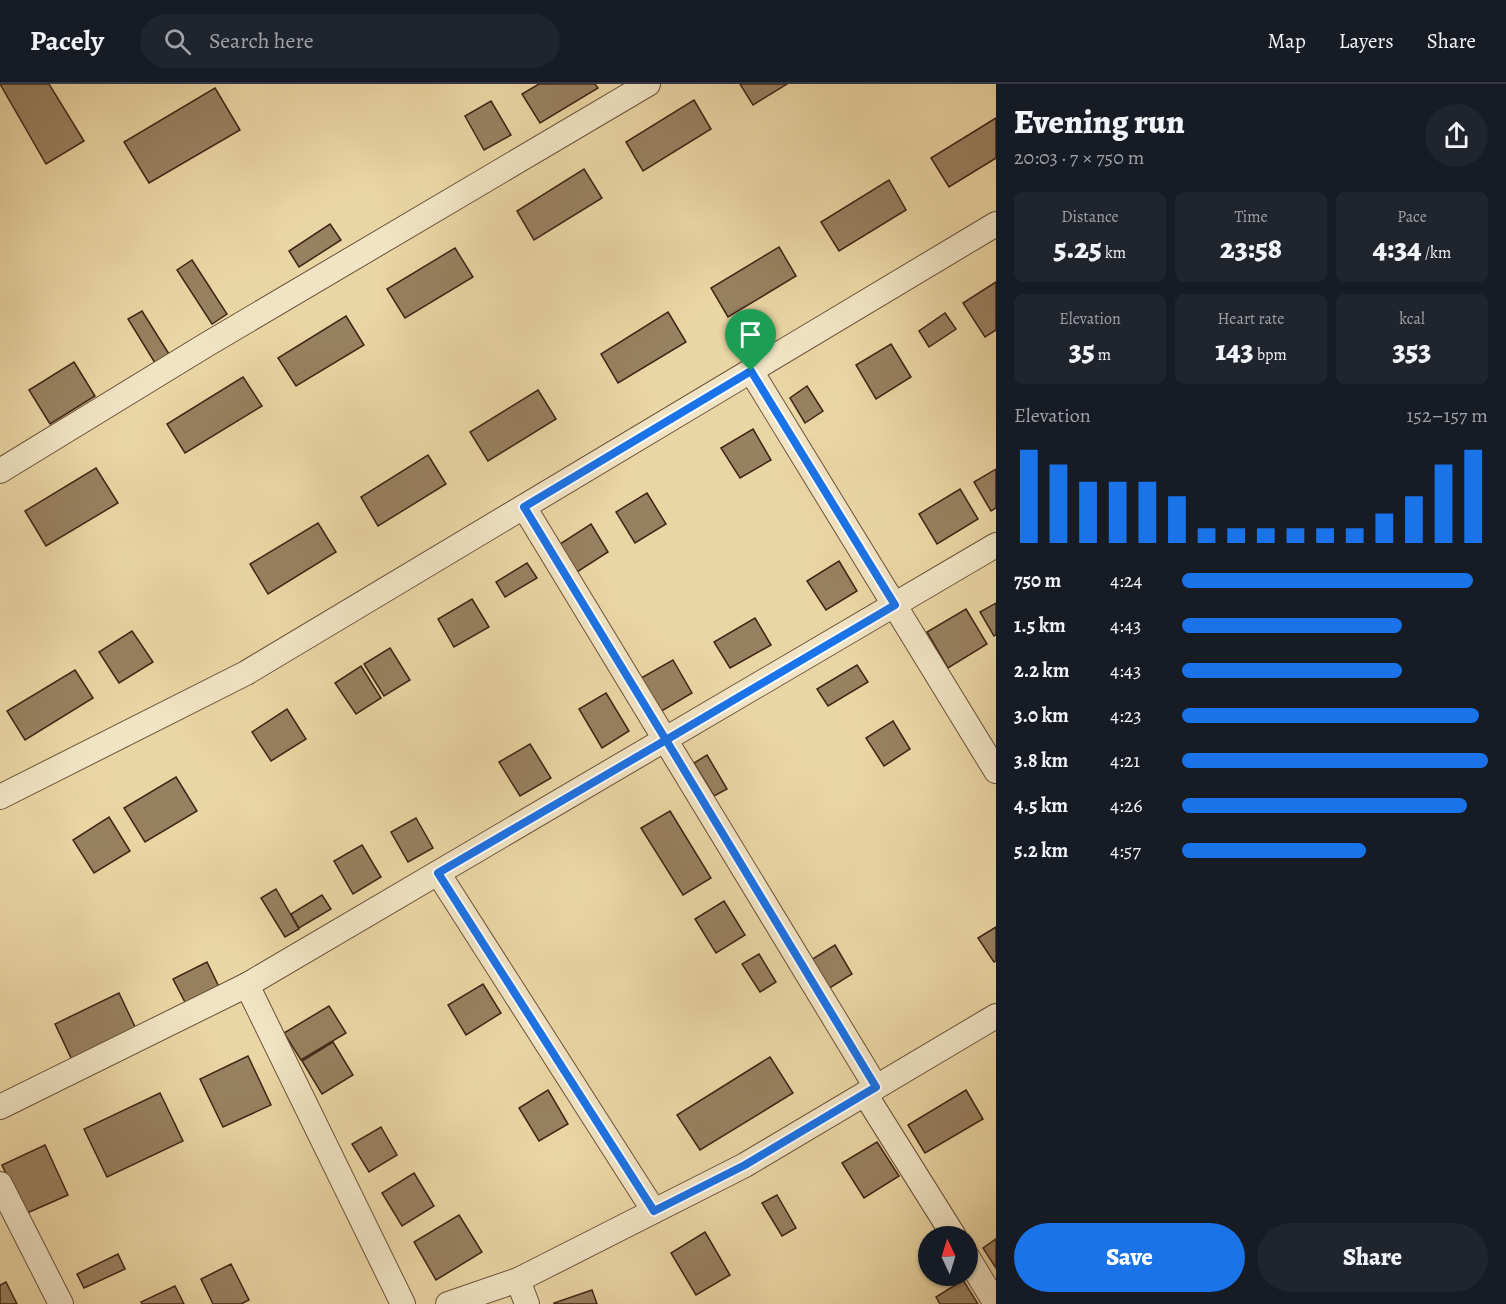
<!DOCTYPE html>
<html lang="en">
<head>
<meta charset="utf-8">
<style>
  body { margin:0; font-family:Alegreya,serif; background:#20242c; color:#f1f3f6; height:100vh; display:flex; flex-direction:column; font-size:22px; white-space:nowrap }
  * { box-sizing:border-box; margin:0 }
  p { font-size:20px; color:#9ea1a6 }
  .icon { flex:none; width:33px; height:33px; fill:none; stroke:currentColor; stroke-width:2; stroke-linecap:round; stroke-linejoin:round }
  .map { position:relative; flex:1; overflow:hidden }
  .drawer { display:flex; flex-direction:column; background:#171b24; width:510px }
  .drawer>* { flex:none }
  .needle { width:39px; rotate:356deg }
  .fabs { position:absolute; left:918px; top:1142px; display:grid; gap:12px }
  .fabs a { display:grid; place-items:center; width:60px; height:60px; border-radius:50%; background:#171b24; box-shadow:0 2px 4px #0004; font-size:30px }
  .pin { position:absolute; display:grid; place-items:center; width:51px; height:51px; color:#fff; margin:-62px -26px; border-radius:50% 50% 50% 0; rotate:-45deg; box-shadow:0 0 6px #0007 }
  .pin .icon { rotate:45deg }
  .round { display:grid; place-items:center; flex:none; width:63px; height:63px; border-radius:32px; background:#20242c }
  .overview { display:flex; align-items:center; justify-content:space-between; height:102px; padding:0 18px }
  h1 { font-size:33px; font-weight:800; line-height:45px }
  .figures { display:grid; grid-template-columns:repeat(3,1fr); gap:9px; height:102px; padding:6px 18px }
  .figures div { display:grid; align-content:center; border-radius:9px; background:#20242c; text-align:center }
  .figures b { font-size:30px; font-weight:800 }
  .figures small { font-size:16px; font-weight:400 }
  .figures p { font-size:16px }
  .chart { height:168px; padding:12px 18px }
  .chart p { display:flex; justify-content:space-between }
  .chart svg { width:100%; height:108px; margin-top:6px; stroke:#1a73e8; stroke-width:6 }
  .cta { display:flex; gap:12px; margin-top:auto; padding:12px 18px }
  .cta a { flex:1; height:69px; border-radius:36px; background:#1a73e8; color:#fff; font-size:24px; font-weight:800; line-height:69px; text-align:center }
  .cta a+a { background:#20242c; color:#f1f3f6 }
  ul { padding:0 18px; list-style:none; font-size:20px }
  li { display:grid; grid-template-columns:96px 72px 1fr; align-items:center; height:45px }
  li i { height:15px; border-radius:8px; background:#1a73e8 }
  header { display:flex; align-items:center; gap:36px; box-sizing:border-box; height:84px; padding:0 30px; background:#171b24; border-bottom:2px solid #363941 }
  header strong { font-size:28px }
  nav { display:flex; gap:33px; margin-inline-start:auto; font-size:21px }
  .search { width:420px; height:54px; background:#20242c; display:flex; align-items:center; gap:15px; box-sizing:border-box; padding:0 21px; border-radius:33px; color:#9ea1a6; font-size:22px }
  main { display:flex; flex:1; min-height:0 }
  .map>svg:first-child { display:block }
  .building { fill:#988160; stroke:#3f2516; stroke-width:1.5 }
  .lines { fill:none; stroke-linecap:round; stroke-linejoin:round }
  .minor-casing { stroke:#6a513a; stroke-width:26 }
  .minor { stroke:#f1e4c4; stroke-width:24 }
  .route-casing { stroke:#fff; stroke-width:12 }
  .route { stroke:#1a73e8; stroke-width:8 }
</style>
</head>
<body>
<header>
<strong>Pacely</strong>
<div class="search"><svg class="icon" aria-label="search" viewBox="0 0 24 24"><circle cx="10" cy="10" r="6"/><path d="M15 15l6 6"/></svg>Search here</div>
<nav><a>Map</a><a>Layers</a><a>Share</a></nav>
</header>
<main>
<div class="map">
<svg width="996" height="1220" viewBox="0 0 996 1220">
  <rect width="100%" height="100%" fill="#ead6a4"/>
  <filter id="stains"><feTurbulence type="fractalNoise" baseFrequency=".00333" numOctaves="4"/><feColorMatrix values="0 0 0 0 .2 0 0 0 0 .09 0 0 0 0 .02 0 0 0 .5 -.17"/></filter>
  <radialGradient id="worn" r=".72"><stop offset=".6" stop-color="#630" stop-opacity="0"/><stop offset="1" stop-color="#630" stop-opacity=".3"/></radialGradient>
  <g class="building">
    <polygon points="0,0 49,0 84,57 46,80"/>
    <polygon points="539,0 595,0 598,4 540,39 522,10"/>
    <polygon points="740,0 787,0 753,21"/>
    <polygon points="215,4 240,46 149,99 124,58"/>
    <polygon points="694,16 711,45 643,87 626,58"/>
    <polygon points="491,17 511,51 484,66 465,32"/>
    <polygon points="996,34 996,74 949,103 931,74"/>
    <polygon points="584,85 602,114 534,156 517,127"/>
    <polygon points="889,96 906,126 839,167 821,138"/>
    <polygon points="330,140 341,156 299,183 289,167"/>
    <polygon points="779,163 796,192 728,233 711,204"/>
    <polygon points="455,164 473,193 405,234 387,205"/>
    <polygon points="192,176 227,230 212,240 177,186"/>
    <polygon points="996,198 996,246 985,253 963,219"/>
    <polygon points="142,227 169,270 155,279 128,235"/>
    <polygon points="668,228 686,258 618,299 601,270"/>
    <polygon points="945,229 956,245 929,263 919,247"/>
    <polygon points="346,232 364,261 296,302 278,274"/>
    <polygon points="891,260 911,293 876,315 856,281"/>
    <polygon points="74,278 95,312 50,340 29,306"/>
    <polygon points="243,293 262,322 185,369 167,340"/>
    <polygon points="807,302 823,327 805,339 790,314"/>
    <polygon points="538,306 556,335 488,377 470,348"/>
    <polygon points="753,345 771,376 740,394 721,364"/>
    <polygon points="428,371 446,400 378,442 361,413"/>
    <polygon points="96,384 118,419 46,462 25,427"/>
    <polygon points="996,385 996,424 991,427 974,398"/>
    <polygon points="960,405 978,435 937,460 919,430"/>
    <polygon points="647,409 666,440 635,459 616,428"/>
    <polygon points="318,439 336,468 268,510 250,480"/>
    <polygon points="591,440 608,468 577,488 560,460"/>
    <polygon points="839,477 857,507 826,526 807,497"/>
    <polygon points="527,479 537,494 505,513 496,498"/>
    <polygon points="472,515 489,543 454,563 438,535"/>
    <polygon points="996,519 996,551 994,552 980,528"/>
    <polygon points="966,525 987,560 948,584 927,548"/>
    <polygon points="755,534 771,561 730,584 714,558"/>
    <polygon points="132,547 153,578 119,599 99,568"/>
    <polygon points="390,564 410,596 384,612 364,580"/>
    <polygon points="673,576 692,609 660,628 641,594"/>
    <polygon points="857,581 868,598 828,622 817,605"/>
    <polygon points="361,582 381,614 356,630 335,599"/>
    <polygon points="75,586 93,614 25,656 7,627"/>
    <polygon points="606,609 629,647 602,664 579,625"/>
    <polygon points="287,625 306,655 271,677 252,648"/>
    <polygon points="893,637 910,665 884,682 866,654"/>
    <polygon points="530,660 551,694 520,712 499,678"/>
    <polygon points="707,671 727,705 714,712 694,679"/>
    <polygon points="176,693 197,727 145,758 124,724"/>
    <polygon points="670,727 711,794 683,811 641,744"/>
    <polygon points="109,733 130,767 94,789 73,756"/>
    <polygon points="416,734 433,764 408,778 391,748"/>
    <polygon points="362,761 381,793 353,810 334,777"/>
    <polygon points="276,805 299,845 285,853 261,814"/>
    <polygon points="322,811 331,825 299,844 291,830"/>
    <polygon points="724,817 745,851 716,869 695,835"/>
    <polygon points="996,843 996,877 994,878 978,854"/>
    <polygon points="835,861 852,890 828,905 811,876"/>
    <polygon points="759,870 776,898 760,908 742,880"/>
    <polygon points="207,878 220,905 187,922 173,895"/>
    <polygon points="483,900 501,929 466,951 448,921"/>
    <polygon points="119,909 136,945 72,976 55,940"/>
    <polygon points="329,922 346,949 301,976 284,949"/>
    <polygon points="333,958 353,991 322,1010 302,977"/>
    <polygon points="248,972 271,1021 223,1043 200,995"/>
    <polygon points="770,973 793,1009 700,1066 677,1031"/>
    <polygon points="548,1006 568,1040 539,1057 519,1024"/>
    <polygon points="966,1006 983,1035 925,1069 908,1041"/>
    <polygon points="160,1009 183,1057 107,1093 84,1045"/>
    <polygon points="381,1043 397,1071 369,1088 352,1060"/>
    <polygon points="877,1058 899,1092 864,1114 842,1079"/>
    <polygon points="45,1061 68,1111 25,1130 2,1081"/>
    <polygon points="414,1089 434,1122 402,1142 382,1109"/>
    <polygon points="777,1111 796,1144 782,1152 762,1119"/>
    <polygon points="459,1131 482,1168 436,1196 414,1158"/>
    <polygon points="705,1148 730,1191 696,1211 671,1169"/>
    <polygon points="996,1155 996,1184 983,1164"/>
    <polygon points="118,1170 125,1185 84,1204 77,1190"/>
    <polygon points="231,1180 249,1216 241,1220 213,1220 201,1195"/>
    <polygon points="963,1196 978,1220 940,1220 936,1213"/>
    <polygon points="6,1198 17,1220 0,1220 0,1201"/>
    <polygon points="175,1202 184,1220 142,1220 141,1218"/>
    <polygon points="592,1206 597,1220 554,1220 554,1219"/>
  </g>
  <g class="lines">
    <defs>
      <g id="minor">
        <polyline points="751,287 996,687"/>
        <polyline points="0,387 206,261 648,0"/>
        <polyline points="524,423 876,1003"/>
        <polyline points="0,713 246,589 996,140"/>
        <polyline points="438,789 654,1127"/>
        <polyline points="247,901 403,1220"/>
        <polyline points="865,1010 954,1152"/>
        <polyline points="0,1023 247,901 996,461"/>
        <polyline points="0,1100 61,1220"/>
        <polyline points="968,1174 996,1220"/>
        <polyline points="518,1196 527,1220"/>
        <polyline points="448,1220 518,1196 745,1081 996,932"/>
      </g>
    </defs>
    <use href="#minor" class="minor-casing"/>
    <use href="#minor" class="minor"/>
  </g>
  <g class="lines">
    <defs>
      <polyline id="route" points="751,287 524,423 666,656 438,789 654,1127 745,1081 876,1003 666,656 895,521 751,287"/>
    </defs>
    <use href="#route" class="route-casing"/>
    <use href="#route" class="route"/>
  </g>
  <rect width="100%" height="100%" filter="url(#stains)"/>
  <rect width="100%" height="100%" fill="url(#worn)"/>
</svg>
<div class="fabs">
<a><svg class="needle" viewBox="-14 -14 28 28"><path d="M0-13l5 13h-10z" fill="#e53935"/><path d="M0 13l5-13h-10z" fill="#9ea1a6"/></svg></a>
</div>
<div class="pin" style="left:751px;top:287px;background:#1e9e55"><svg class="icon" aria-label="arrive" viewBox="0 0 24 24"><path d="M6 21V4h12l-3 4 3 4H6"/></svg></div>
</div>
<section class="drawer">
<div class="overview"><div><h1>Evening run</h1><p>20:03 · 7 × 750 m</p></div><a class="round"><svg class="icon" aria-label="share" viewBox="0 0 24 24"><path d="M12 15V3M7 8l5-5 5 5M5 13v7h14v-7"/></svg></a></div>
<div class="figures">
<div><p>Distance</p><b>5.25<small> km</small></b></div>
<div><p>Time</p><b>23:58</b></div>
<div><p>Pace</p><b>4:34<small> /km</small></b></div>
</div>
<div class="figures">
<div><p>Elevation</p><b>35<small> m</small></b></div>
<div><p>Heart rate</p><b>143<small> bpm</small></b></div>
<div><p>kcal</p><b>353</b></div>
</div>
<div class="chart"><p><span>Elevation</span>152–157 m</p>
<svg viewBox="0 0 160 44" preserveAspectRatio="none"><path d="M5 44V6M15 44V12M25 44V19M35 44V19M45 44V19M55 44V25M65 44V38M75 44V38M85 44V38M95 44V38M105 44V38M115 44V38M125 44V32M135 44V25M145 44V12M155 44V6"/></svg>
</div>
<ul>
<li><b>750 m</b>4:24<i style="width:95%"></i></li>
<li><b>1.5 km</b>4:43<i style="width:72%"></i></li>
<li><b>2.2 km</b>4:43<i style="width:72%"></i></li>
<li><b>3.0 km</b>4:23<i style="width:97%"></i></li>
<li><b>3.8 km</b>4:21<i style="width:100%"></i></li>
<li><b>4.5 km</b>4:26<i style="width:93%"></i></li>
<li><b>5.2 km</b>4:57<i style="width:60%"></i></li>
</ul>
<div class="cta"><a>Save</a><a>Share</a></div>
</section>
</main>
</body>
</html>
